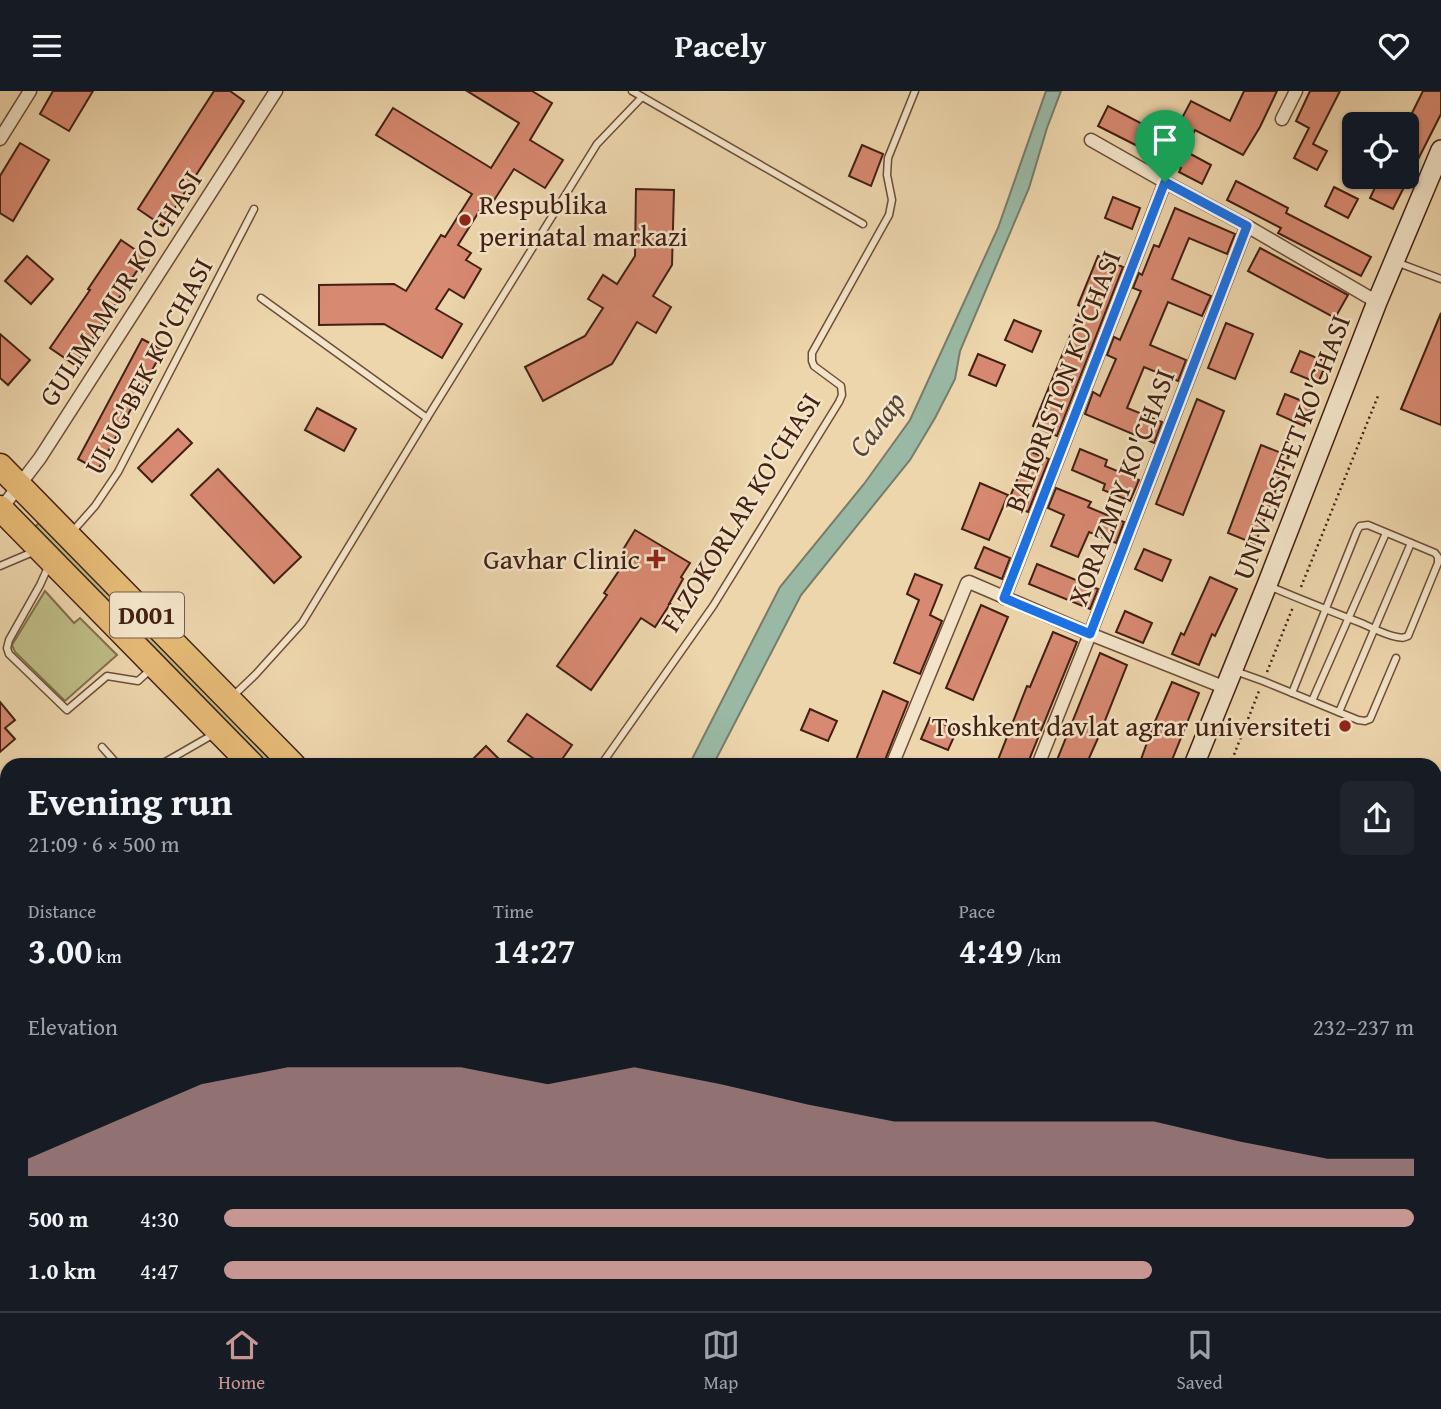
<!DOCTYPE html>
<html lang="en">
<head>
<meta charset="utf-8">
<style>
  body { margin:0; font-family:"Gentium Book Plus",serif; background:#20242c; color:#f1f3f6; height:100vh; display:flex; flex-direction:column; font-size:26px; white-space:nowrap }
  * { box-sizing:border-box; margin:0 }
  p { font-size:23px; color:#9ea1a6 }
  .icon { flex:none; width:38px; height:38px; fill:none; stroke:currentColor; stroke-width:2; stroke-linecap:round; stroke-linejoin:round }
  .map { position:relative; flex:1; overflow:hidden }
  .panel { position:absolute; left:0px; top:667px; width:1442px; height:555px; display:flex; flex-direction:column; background:#171b24; border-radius:21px 21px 0 0; box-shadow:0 2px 5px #0004 }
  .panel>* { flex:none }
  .fabs { position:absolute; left:1342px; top:21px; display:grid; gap:14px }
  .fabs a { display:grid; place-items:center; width:77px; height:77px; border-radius:10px; background:#171b24; box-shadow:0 2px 5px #0004; font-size:35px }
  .pin { position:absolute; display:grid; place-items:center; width:60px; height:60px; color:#fff; margin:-72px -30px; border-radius:50% 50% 50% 0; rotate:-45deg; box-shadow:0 0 7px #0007 }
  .pin .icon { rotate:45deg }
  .round { display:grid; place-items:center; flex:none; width:74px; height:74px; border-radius:10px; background:#20242c }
  .headline { display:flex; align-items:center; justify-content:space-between; height:119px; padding:0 28px }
  h1 { font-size:38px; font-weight:700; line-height:52px }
  .metrics { display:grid; grid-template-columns:repeat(3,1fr); gap:10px; height:119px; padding:7px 28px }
  .metrics div { display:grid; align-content:center }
  .metrics b { font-size:35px; font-weight:700 }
  .metrics small { font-size:19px; font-weight:400 }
  .metrics p { font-size:19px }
  .chart { height:196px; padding:14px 28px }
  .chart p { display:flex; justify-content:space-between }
  .chart svg { width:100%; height:126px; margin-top:7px; fill:#c59692; opacity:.7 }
  ul { padding:0 28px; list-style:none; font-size:23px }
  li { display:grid; grid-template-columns:112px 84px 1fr; align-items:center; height:52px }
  li i { height:18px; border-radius:9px; background:#c59692 }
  header { display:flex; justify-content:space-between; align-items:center; height:91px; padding:0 28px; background:#171b24; font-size:32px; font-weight:700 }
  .dock { display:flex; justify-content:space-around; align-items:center; height:98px; border-top:2px solid #363941; background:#171b24; font-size:19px; color:#9ea1a6 }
  .dock a { display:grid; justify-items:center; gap:4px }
  .dock .active { color:#c59692 }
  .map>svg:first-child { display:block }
  .green { fill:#bebc86; stroke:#806e4c; stroke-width:2 }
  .water { fill:#9ab9a5; stroke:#777c6a; stroke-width:2 }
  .building { fill:#d78971; stroke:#422012; stroke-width:2 }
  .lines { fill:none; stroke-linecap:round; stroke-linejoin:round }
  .lane-casing { stroke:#6d4d38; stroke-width:9 }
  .street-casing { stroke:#6d4d38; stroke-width:15 }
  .secondary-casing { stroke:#422012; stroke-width:22 }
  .highway-casing { stroke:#422012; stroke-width:27 }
  .path { stroke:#422012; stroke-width:2.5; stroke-dasharray:2 3.5; stroke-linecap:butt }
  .lane { stroke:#f3e4c9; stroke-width:6 }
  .street { stroke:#f3e4c9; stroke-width:12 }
  .secondary { stroke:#f3e4c9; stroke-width:19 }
  .highway { stroke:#e6ba76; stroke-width:24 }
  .route-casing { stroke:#fff; stroke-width:14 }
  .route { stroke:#1a73e8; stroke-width:9 }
  .poi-dot { fill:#8f2418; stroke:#f3e4c9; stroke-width:2.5 }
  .labels { text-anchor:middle; stroke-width:5; stroke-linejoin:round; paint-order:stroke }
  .shield { fill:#f3e4c9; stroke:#775b49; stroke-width:2 }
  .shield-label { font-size:26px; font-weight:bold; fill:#422012 }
  .poi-label { font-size:28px; fill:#422012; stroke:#f3e4c9; text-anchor:end }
  .street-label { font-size:28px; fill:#422012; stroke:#f3e4c9 }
  .water-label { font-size:30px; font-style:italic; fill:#584637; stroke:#f3e4c9 }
</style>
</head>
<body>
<header><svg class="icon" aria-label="menu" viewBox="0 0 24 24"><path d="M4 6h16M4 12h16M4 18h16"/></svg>Pacely<svg class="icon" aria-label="heart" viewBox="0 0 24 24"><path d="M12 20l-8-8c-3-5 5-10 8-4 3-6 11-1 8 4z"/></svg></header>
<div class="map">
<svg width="1441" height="1220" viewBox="0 0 1441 1220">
  <rect width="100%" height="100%" fill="#edd5ac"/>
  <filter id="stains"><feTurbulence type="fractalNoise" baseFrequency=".00286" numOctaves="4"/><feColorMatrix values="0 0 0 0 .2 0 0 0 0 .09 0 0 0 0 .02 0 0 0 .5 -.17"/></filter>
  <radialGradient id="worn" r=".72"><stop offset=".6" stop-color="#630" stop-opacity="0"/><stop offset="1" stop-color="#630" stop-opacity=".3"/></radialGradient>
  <g class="green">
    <polygon points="42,429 282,674 268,674 35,436"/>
    <polygon points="45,500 74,532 80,527 117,564 65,610 15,561 12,554"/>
  </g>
  <polygon class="water" points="1046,0 1061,0 1047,37 1029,97 960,260 955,288 935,327 910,369 801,504 713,674 689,674 780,496 864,393 910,329 998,137"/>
  <g class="building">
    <polygon points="53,0 93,0 69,40 40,23"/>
    <polygon points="214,0 230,0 244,10 163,135 138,118"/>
    <polygon points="467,0 532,0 552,12 530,49 563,69 545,97 514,78 491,114 485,111 458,154 471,162 466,169 481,178 464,207 449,198 436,218 462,233 442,267 384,233 319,234 319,194 394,193 406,200 441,144 445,146 472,103 376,44 393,17 491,77 519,32"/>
    <polygon points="1244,0 1277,0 1260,36 1243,64 1195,39 1185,60 1211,74 1202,93 1179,81 1181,77 1098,35 1108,15 1171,48 1191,10 1230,30"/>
    <polygon points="1310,0 1340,0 1313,53 1327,60 1317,79 1294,67 1309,37 1296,30"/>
    <polygon points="1423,0 1441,0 1441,23 1393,118 1370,107 1380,86 1407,86 1407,32"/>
    <polygon points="20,52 49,69 13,130 0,122 0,85"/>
    <polygon points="862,54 883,63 871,95 849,85"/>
    <polygon points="1236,90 1288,117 1286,122 1371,166 1361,185 1278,142 1281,137 1227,109"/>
    <polygon points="1334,96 1358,108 1348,127 1325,115"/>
    <polygon points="636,98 674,99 672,174 653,205 671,216 656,242 637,231 612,273 543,310 525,276 585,245 603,217 588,208 603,184 617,193 635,165"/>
    <polygon points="1113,106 1140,117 1132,138 1105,127"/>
    <polygon points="1175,117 1235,143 1227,163 1189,147 1172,188 1211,205 1202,225 1168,211 1150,254 1186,269 1178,290 1144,276 1127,317 1162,331 1154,352 1085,323 1093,301 1100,305 1116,268 1107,264 1114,246 1120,249 1141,200 1133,197 1139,182 1142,184 1154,154 1159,156"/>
    <polygon points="121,149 146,166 75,274 50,257 90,199 88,198"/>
    <polygon points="1260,157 1348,204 1335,227 1248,180"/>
    <polygon points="27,165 53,188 31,213 5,190"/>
    <polygon points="1098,165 1123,176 1057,345 1033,335 1082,216 1078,214"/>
    <polygon points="1441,222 1441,334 1401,318"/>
    <polygon points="1014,229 1041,240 1032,261 1005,249"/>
    <polygon points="1226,232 1253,243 1235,288 1208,277"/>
    <polygon points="0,243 30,269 8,294 0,287"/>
    <polygon points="142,248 163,259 98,379 78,368"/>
    <polygon points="1300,260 1327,271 1318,292 1291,281"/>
    <polygon points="978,263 1005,274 996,295 969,284"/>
    <polygon points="1285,303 1312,314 1304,335 1277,323"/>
    <polygon points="1197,308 1224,320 1183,424 1156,413"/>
    <polygon points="317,317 356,338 344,360 305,339"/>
    <polygon points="178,338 192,352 152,391 138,377"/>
    <polygon points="1261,354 1289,365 1275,397 1276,398 1255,453 1228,442"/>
    <polygon points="1080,358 1107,369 1105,375 1139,389 1130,410 1103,399 1105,393 1072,379"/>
    <polygon points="1029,360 1049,368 1028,421 1007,413"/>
    <polygon points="218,378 301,466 274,492 191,404"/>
    <polygon points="980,392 1008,404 989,449 962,438"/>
    <polygon points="1056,397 1091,411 1088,416 1124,431 1116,452 1089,441 1078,466 1051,455 1064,424 1048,417"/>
    <polygon points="635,439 690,472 681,486 683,488 669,513 670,513 655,536 641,527 591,599 557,575 607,504 604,502 628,466 621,462"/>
    <polygon points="984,456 1010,467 1002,488 975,477"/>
    <polygon points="1144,458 1171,469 1162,490 1135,478"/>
    <polygon points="1037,473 1098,498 1090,518 1029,493"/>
    <polygon points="915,483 942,494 930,524 942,530 920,583 894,572 919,509 907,503"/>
    <polygon points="1210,486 1237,498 1215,545 1212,543 1199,574 1172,563 1181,542 1184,544"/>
    <polygon points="981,514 1008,526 973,609 946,597"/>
    <polygon points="1125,520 1152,532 1143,552 1116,541"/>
    <polygon points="1053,541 1077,551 1027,674 996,674 1027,595 1030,596"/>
    <polygon points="1100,562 1127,574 1098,647 1086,674 1055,674"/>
    <polygon points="1172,591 1199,602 1170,674 1139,674 1153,635"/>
    <polygon points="883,600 908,611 883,674 854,674"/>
    <polygon points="0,611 15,629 5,637 15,648 0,661"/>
    <polygon points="810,618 837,630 828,650 801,639"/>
    <polygon points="527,623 572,654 558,674 543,674 508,650"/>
    <polygon points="930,627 957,639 948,659 921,648"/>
    <polygon points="486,655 505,674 467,674"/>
  </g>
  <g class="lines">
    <defs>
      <g id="lane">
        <polyline points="632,0 863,133"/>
        <polyline points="1396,171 1441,188"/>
        <polyline points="261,207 427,327"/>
        <polyline points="72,441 95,415 118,381 254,118"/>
        <polyline points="49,474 40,494 9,549 7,557 9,563 67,619 107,585 138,590 150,579"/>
        <polyline points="0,475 33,461"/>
        <path d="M1269,495C1299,508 1330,520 1361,532C1373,537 1385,544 1397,546C1403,547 1402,547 1408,545L1438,472V466L1435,462L1368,434L1360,435L1357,440L1292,602"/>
        <polyline points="1235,580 1263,590 1358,629 1365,630 1370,628 1396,567"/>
        <polyline points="233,605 255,584 302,532 427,327 597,53 642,6"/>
        <polyline points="1312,610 1386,442"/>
        <polyline points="1339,621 1411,452"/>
        <polyline points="102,656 118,674"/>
        <polyline points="160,674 214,643"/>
        <polyline points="601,674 713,515 839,311 842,304 841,295 814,275 812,270 812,262 889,124 892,109 887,84 888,67 915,0"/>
      </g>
      <g id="street">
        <polyline points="1282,28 1296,0"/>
        <polyline points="0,48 30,0"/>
        <polyline points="1091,49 1165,91 1247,135 1377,211"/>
        <polyline points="1,418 40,367 276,0"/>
        <polyline points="1004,507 1165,91"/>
        <polyline points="892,674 967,492 969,491 1090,543 1226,597"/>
        <polyline points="1038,674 1090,543 1247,135"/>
        <polyline points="0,762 7,768"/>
        <polyline points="0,867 7,871"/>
        <polyline points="0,1051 7,1055"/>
        <polyline points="10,1220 13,1214"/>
        <polyline points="281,1220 283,1214"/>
        <polyline points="366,1220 369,1214"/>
        <polyline points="541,1220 546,1214"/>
      </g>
      <polyline id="secondary" points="1194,674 1267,494 1377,211 1441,59"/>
      <g id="highway">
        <polyline points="0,375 293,674"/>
        <polyline points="0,417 252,674"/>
        <polyline points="787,1214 793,1220"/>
        <polyline points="827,1214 832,1220"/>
        <polyline points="1002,1214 1003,1220"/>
        <polyline points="955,1220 959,1214"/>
      </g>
    </defs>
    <use href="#lane" class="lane-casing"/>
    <use href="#street" class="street-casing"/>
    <use href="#secondary" class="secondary-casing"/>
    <use href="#highway" class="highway-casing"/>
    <g class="path">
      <polyline points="1301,496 1378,305"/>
      <polyline points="1267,581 1293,516"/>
      <polyline points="1230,674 1259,600"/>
      <polyline points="1435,839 1441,841"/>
      <polyline points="1435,940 1441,942"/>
      <polyline points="870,1214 881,1220"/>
      <polyline points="1025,1214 1027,1220"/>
    </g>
    <use href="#lane" class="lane"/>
    <use href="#street" class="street"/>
    <use href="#secondary" class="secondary"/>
    <use href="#highway" class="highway"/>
  </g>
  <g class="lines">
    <defs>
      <polygon id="route" points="1165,91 1247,135 1090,543 1004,507"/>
    </defs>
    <use href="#route" class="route-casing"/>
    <use href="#route" class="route"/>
  </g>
  <g class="poi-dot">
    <circle cx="465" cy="129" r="7"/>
    <path d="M652.5 457.5h7v7h7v7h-7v7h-7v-7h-7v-7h7z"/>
    <circle cx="1345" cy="635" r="7"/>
  </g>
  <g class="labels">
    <rect class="shield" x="110" y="501.5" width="74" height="45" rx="5"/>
    <g class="shield-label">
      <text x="147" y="533">D001</text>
    </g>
    <g class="poi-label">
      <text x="479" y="123" text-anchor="start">Respublika<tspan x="479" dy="32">perinatal markazi</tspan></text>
      <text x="640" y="478">Gavhar Clinic</text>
      <text x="1331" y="645">Toshkent davlat agrar universiteti</text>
    </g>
    <g class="street-label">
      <text transform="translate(120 197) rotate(-57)" y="10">GULIMAMUR KO'CHASI</text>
      <text transform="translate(148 275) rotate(-62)" y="10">ULUG'BEK KO'CHASI</text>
      <text transform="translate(1062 290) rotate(-69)" y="10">BAHORISTON KO'CHASI</text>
      <text transform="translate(1291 356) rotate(-69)" y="10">UNIVERSITET KO'CHASI</text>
      <text transform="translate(1121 396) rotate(-69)" y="10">XORAZMIY KO'CHASI</text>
      <text transform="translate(740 421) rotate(-58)" y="10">FAZOKORLAR KO'CHASI</text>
    </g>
    <g class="water-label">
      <text transform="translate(877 333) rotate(-53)" y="10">Салар</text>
    </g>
  </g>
  <rect width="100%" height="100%" filter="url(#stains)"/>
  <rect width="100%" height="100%" fill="url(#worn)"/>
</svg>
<div class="fabs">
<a><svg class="icon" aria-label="locate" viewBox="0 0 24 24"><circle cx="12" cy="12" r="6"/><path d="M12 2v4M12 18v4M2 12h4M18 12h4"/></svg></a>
</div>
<div class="pin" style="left:1165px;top:91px;background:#1e9e55"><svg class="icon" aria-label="arrive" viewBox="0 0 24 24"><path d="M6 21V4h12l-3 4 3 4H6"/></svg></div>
<section class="panel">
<div class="headline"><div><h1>Evening run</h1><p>21:09 · 6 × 500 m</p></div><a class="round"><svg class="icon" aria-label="share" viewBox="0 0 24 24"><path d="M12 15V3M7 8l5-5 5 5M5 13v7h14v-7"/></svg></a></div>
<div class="metrics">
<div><p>Distance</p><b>3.00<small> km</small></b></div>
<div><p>Time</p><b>14:27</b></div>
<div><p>Pace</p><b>4:49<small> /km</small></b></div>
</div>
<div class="chart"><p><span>Elevation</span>232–237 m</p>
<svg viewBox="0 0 160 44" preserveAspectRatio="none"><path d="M0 44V38L10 25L20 12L30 6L40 6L50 6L60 12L70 6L80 12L90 19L100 25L110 25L120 25L130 25L140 32L150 38L160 38V44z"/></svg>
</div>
<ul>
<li><b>500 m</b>4:30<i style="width:100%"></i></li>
<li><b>1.0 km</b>4:47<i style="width:78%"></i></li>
</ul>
</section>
</div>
<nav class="dock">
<a class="active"><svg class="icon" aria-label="home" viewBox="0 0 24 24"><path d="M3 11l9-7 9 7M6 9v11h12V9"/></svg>Home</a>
<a><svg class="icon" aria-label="map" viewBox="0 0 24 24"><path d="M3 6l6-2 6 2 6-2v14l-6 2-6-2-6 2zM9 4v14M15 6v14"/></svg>Map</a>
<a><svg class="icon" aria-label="saved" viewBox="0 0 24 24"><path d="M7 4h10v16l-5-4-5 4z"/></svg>Saved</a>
</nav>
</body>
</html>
